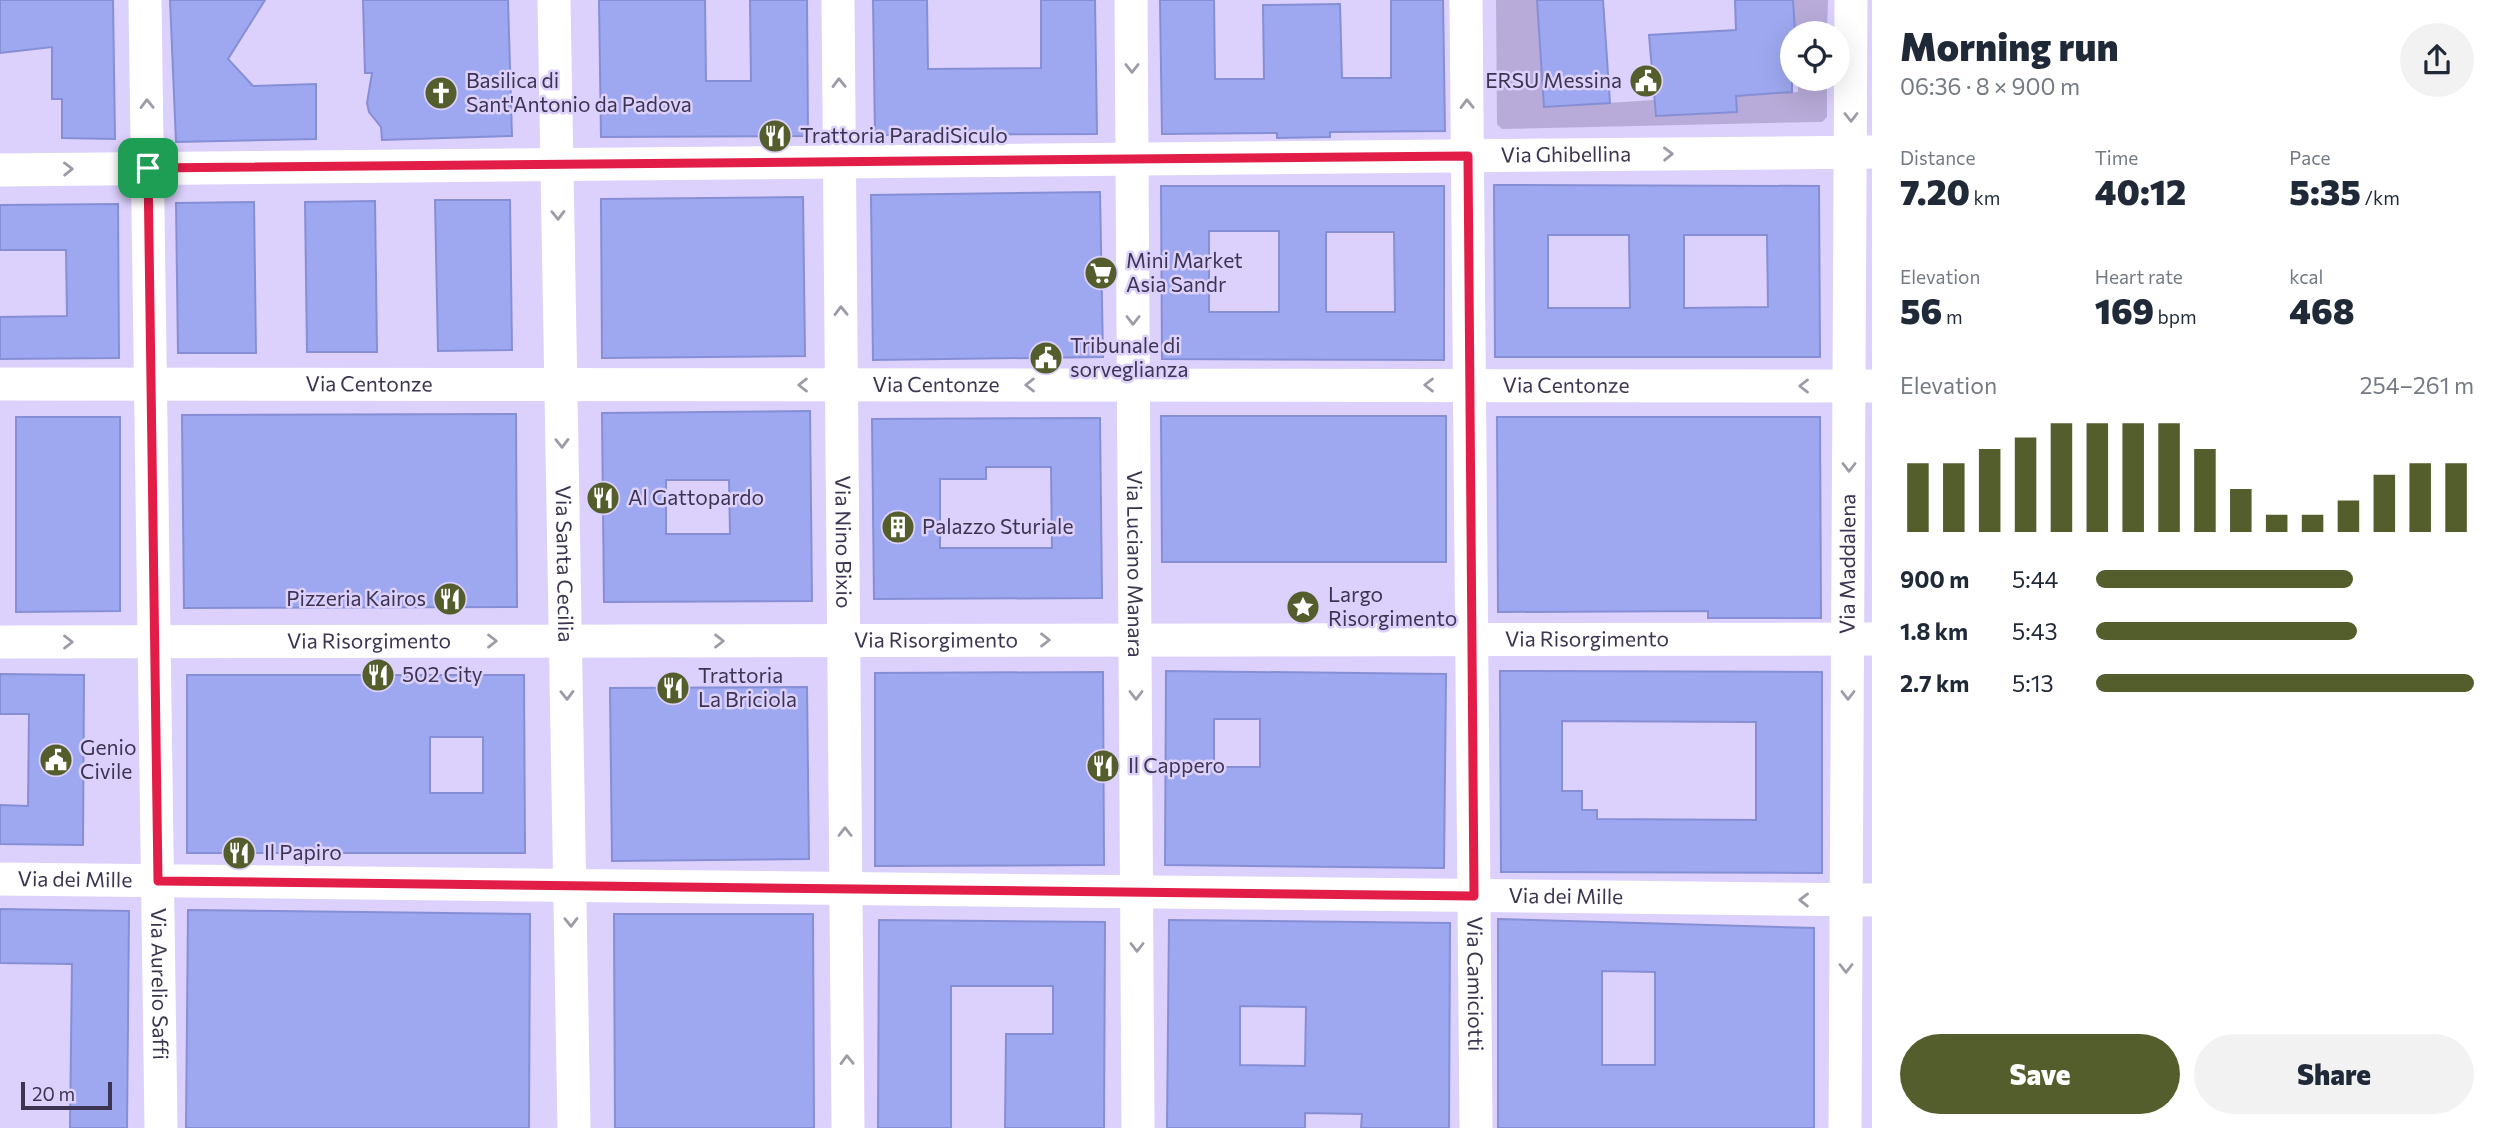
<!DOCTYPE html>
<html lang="en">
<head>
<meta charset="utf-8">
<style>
  body { margin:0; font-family:Commissioner,sans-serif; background:#f2f2f3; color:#1f2937; height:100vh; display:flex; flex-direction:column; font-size:26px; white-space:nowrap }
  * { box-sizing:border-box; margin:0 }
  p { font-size:23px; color:#747a83 }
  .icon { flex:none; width:38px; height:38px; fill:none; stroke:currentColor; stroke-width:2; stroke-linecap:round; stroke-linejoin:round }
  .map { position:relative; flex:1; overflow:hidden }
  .sheet { display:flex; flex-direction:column; background:#fff; width:630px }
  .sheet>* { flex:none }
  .controls { position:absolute; left:1780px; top:21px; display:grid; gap:14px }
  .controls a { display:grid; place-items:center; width:70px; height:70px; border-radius:50%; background:#fff; box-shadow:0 7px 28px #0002; font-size:35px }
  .scale { position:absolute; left:21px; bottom:18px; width:91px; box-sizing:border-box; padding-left:7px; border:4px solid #3d3451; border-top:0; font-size:19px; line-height:24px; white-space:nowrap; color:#3d3451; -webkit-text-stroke:5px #dcd0fc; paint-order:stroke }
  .pin { position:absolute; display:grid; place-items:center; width:60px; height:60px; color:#fff; margin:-30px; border-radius:14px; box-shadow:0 4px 10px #0006 }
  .round { display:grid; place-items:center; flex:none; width:74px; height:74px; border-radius:37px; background:#f2f2f3 }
  .overview { display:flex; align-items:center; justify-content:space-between; height:119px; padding:0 28px }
  h1 { font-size:38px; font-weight:800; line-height:52px }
  .metrics { display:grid; grid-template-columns:repeat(3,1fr); gap:10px; height:119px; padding:7px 28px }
  .metrics div { display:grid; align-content:center }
  .metrics b { font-size:35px; font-weight:800 }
  .metrics small { font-size:19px; font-weight:400 }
  .metrics p { font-size:19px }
  .chart { height:196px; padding:14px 28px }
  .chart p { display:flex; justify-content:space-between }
  .chart svg { width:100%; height:126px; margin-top:7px; stroke:#545d2c; stroke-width:6 }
  .cta { display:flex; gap:14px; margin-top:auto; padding:14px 28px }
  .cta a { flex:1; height:80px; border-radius:42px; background:#545d2c; color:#fff; font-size:28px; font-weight:800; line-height:80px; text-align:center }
  .cta a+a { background:#f2f2f3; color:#1f2937 }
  ul { padding:0 28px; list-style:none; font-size:23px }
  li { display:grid; grid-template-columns:112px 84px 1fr; align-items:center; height:52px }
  li i { height:18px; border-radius:9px; background:#545d2c }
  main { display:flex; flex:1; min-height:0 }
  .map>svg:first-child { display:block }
  .green { fill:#b8abd9 }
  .building { fill:#9ea8f0; stroke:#868fd5; stroke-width:2; fill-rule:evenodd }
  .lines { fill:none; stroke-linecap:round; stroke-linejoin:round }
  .minor { stroke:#fff; stroke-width:33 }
  .oneway { stroke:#9e9aa8 }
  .route-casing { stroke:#fff; stroke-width:14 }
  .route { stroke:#e11d48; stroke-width:9 }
  .labels { text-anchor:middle; stroke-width:5; stroke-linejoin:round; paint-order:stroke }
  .poi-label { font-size:21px; fill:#3d3451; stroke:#dcd0fc; text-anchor:start }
  .street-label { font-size:21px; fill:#3d3451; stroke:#dcd0fc }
</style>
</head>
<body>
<main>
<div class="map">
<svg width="1872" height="1128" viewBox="0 0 1872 1128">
  <rect width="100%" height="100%" fill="#dcd0fc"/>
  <g class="green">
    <polygon points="1496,0 1537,0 1545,107 1654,100 1656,116 1736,112 1736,96 1798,92 1798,79 1827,79 1827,117 1822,122 1814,122 1502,129 1497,124"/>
    <polygon points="1793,0 1828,0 1827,33 1795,33"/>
  </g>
  <g class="building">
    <polygon points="0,0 113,0 115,139 62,138 62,99 52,99 52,47 0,53"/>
    <polygon points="170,0 265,0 228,59 253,86 316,84 316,139 176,142"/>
    <polygon points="363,0 508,0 512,136 382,140 381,127 369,112 367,103 372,73 365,73"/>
    <polygon points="599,0 705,0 706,81 751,81 750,0 807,0 808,136 601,137"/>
    <polygon points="873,0 927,0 928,69 1041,68 1041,0 1095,0 1097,134 875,135"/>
    <polygon points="1160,0 1214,0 1215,79 1264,79 1263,5 1340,4 1342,78 1391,78 1391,0 1443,0 1445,131 1330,132 1330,137 1277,138 1277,133 1162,134"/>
    <polygon points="1537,0 1603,0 1610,103 1544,107"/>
    <polygon points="1735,0 1793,0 1795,33 1792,33 1792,92 1736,96 1737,112 1656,116 1649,35 1736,30"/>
    <path d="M1494,185L1819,186L1820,357H1495ZM1548,235H1629L1630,308H1548ZM1684,235H1767L1768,307L1684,308Z"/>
    <path d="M1161,186H1444V360L1162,359ZM1209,231H1279V312H1209ZM1326,232H1394L1395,312H1326Z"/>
    <polygon points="1100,192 1103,357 873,360 871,195"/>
    <polygon points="803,197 805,356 602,358 601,199"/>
    <polygon points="435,200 510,200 512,350 438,351"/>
    <polygon points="375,201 377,352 307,352 305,202"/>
    <polygon points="254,202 256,353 178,353 176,203"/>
    <polygon points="118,204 119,358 0,359 0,317 67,316 66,250 0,250 0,205"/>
    <path d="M810,411L812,601L604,602L602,413ZM666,480H729L730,534H666Z"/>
    <polygon points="516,414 517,607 184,608 182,415"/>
    <polygon points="1161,416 1446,416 1446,562 1162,562"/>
    <polygon points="16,417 120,417 120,611 16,612"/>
    <polygon points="1497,417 1820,417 1821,618 1708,618 1708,611 1498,612"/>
    <path d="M1100,418L1102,598L874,599L872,419ZM986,467H1051L1052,548H940V479H986Z"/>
    <path d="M1166,671L1446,674L1444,868L1165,865ZM1214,719H1260V767H1214Z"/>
    <path d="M1500,671L1822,672V873L1501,872ZM1562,721L1756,722V820L1597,819V810H1582V791H1562Z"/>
    <polygon points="1103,672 1104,865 875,866 875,673"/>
    <polygon points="0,674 84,675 83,845 0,844 0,805 28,806 29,714 0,714"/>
    <path d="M187,675H524L525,853H187ZM430,737H483V793H430Z"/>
    <polygon points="807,687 809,859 612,861 610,688"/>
    <polygon points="0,909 129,911 127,1128 70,1128 72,964 0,963"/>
    <polygon points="188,910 530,914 529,1128 186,1128"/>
    <polygon points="614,914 813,914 814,1128 615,1128"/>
    <path d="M1498,919L1814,928V1128H1498ZM1602,971L1655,972V1065H1602Z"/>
    <polygon points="879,920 1105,922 1104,1128 1005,1128 1006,1034 1053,1034 1053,986 951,986 951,1128 878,1128"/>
    <path d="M1169,920L1450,923L1449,1128H1361L1362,1114L1305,1113V1128H1167ZM1240,1006L1306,1007L1305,1066L1240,1065Z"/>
  </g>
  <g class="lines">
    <g class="minor">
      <path id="s1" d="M145,0L161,1128"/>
      <path id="s2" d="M554,0L574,1128"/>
      <path id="s3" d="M838,0L848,1128"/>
      <path id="s4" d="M1131,0L1138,1128"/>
      <path id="s5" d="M1466,0L1476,1128"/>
      <path id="s6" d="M0,170L1872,152"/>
      <path id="s7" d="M0,384L1872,386"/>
      <path id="s8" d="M0,642L1872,639"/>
      <path id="s9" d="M0,879L1872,900"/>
      <path id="s10" d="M1845,1128L1851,0"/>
    </g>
  </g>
  <defs><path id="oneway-chevron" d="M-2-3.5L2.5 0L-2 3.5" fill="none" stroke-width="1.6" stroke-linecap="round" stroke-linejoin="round" transform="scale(1.75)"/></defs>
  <g class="oneway">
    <use href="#oneway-chevron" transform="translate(1132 68) rotate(90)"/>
    <use href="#oneway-chevron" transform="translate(839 83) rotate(-91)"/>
    <use href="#oneway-chevron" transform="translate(147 104) rotate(-91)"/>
    <use href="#oneway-chevron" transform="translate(1467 104) rotate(-91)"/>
    <use href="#oneway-chevron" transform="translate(1851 117) rotate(90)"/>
    <use href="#oneway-chevron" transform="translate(1668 154) rotate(-1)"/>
    <use href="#oneway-chevron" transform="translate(68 169) rotate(-1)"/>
    <use href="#oneway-chevron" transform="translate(558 215) rotate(89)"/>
    <use href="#oneway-chevron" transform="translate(841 311) rotate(-91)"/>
    <use href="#oneway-chevron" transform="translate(1133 320) rotate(90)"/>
    <use href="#oneway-chevron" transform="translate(803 385) rotate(-180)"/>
    <use href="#oneway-chevron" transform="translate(1030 385) rotate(-180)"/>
    <use href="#oneway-chevron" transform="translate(1429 385) rotate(-180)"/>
    <use href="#oneway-chevron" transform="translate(1804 386) rotate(-180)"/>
    <use href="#oneway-chevron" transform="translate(562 443) rotate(89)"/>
    <use href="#oneway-chevron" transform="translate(1849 467) rotate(90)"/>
    <use href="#oneway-chevron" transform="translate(1045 640)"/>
    <use href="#oneway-chevron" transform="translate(492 641)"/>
    <use href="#oneway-chevron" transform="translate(719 641)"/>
    <use href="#oneway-chevron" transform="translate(68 642)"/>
    <use href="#oneway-chevron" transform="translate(567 695) rotate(89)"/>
    <use href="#oneway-chevron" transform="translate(1136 695) rotate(90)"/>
    <use href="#oneway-chevron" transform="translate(1848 695) rotate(90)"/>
    <use href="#oneway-chevron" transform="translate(845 832) rotate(-90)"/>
    <use href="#oneway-chevron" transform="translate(1804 900) rotate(-179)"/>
    <use href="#oneway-chevron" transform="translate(571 922) rotate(89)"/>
    <use href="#oneway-chevron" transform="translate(1137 947) rotate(90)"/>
    <use href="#oneway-chevron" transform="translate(1846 968) rotate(90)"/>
    <use href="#oneway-chevron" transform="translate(847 1060) rotate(-91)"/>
  </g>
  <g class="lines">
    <defs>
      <polygon id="route" points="1468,156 1474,896 158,881 148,168"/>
    </defs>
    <use href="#route" class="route-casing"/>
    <use href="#route" class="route"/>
  </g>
  <defs>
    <symbol id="civic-disc" viewBox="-11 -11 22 22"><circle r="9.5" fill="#545d2c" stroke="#dcd0fc"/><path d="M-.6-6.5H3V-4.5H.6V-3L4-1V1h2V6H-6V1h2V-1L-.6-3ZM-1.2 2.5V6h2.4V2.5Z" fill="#fff"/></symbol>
    <symbol id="church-disc" viewBox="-11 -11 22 22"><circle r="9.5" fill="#545d2c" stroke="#dcd0fc"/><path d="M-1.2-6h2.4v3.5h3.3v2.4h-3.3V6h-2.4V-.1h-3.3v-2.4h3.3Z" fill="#fff"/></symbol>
    <symbol id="restaurant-disc" viewBox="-11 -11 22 22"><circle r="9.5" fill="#545d2c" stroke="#dcd0fc"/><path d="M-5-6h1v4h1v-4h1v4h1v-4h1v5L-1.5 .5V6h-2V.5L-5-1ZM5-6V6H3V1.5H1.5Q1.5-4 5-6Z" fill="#fff"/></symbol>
    <symbol id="supermarket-disc" viewBox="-11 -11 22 22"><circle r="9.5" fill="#545d2c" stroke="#dcd0fc"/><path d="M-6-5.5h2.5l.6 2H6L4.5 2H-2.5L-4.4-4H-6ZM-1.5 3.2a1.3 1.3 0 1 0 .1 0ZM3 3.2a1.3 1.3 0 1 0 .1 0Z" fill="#fff"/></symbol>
    <symbol id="building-disc" viewBox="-11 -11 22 22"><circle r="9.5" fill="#545d2c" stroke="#dcd0fc"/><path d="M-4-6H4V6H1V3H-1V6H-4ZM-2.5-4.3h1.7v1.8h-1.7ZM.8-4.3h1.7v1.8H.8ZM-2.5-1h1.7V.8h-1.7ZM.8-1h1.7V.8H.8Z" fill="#fff"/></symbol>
    <symbol id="sight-disc" viewBox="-11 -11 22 22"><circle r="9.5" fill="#545d2c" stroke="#dcd0fc"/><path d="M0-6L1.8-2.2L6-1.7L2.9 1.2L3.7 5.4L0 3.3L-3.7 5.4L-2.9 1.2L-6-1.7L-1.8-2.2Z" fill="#fff"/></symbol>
  </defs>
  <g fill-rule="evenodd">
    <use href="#civic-disc" x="1627" y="62" width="38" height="38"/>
    <use href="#church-disc" x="422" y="74" width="38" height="38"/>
    <use href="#restaurant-disc" x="756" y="117" width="38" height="38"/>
    <use href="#supermarket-disc" x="1082" y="254" width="38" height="38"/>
    <use href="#civic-disc" x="1027" y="339" width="38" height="38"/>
    <use href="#restaurant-disc" x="584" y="479" width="38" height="38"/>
    <use href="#building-disc" x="879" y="508" width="38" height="38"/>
    <use href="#restaurant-disc" x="431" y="580" width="38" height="38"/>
    <use href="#sight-disc" x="1284" y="588" width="38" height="38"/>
    <use href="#restaurant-disc" x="359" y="656" width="38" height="38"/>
    <use href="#restaurant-disc" x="654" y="669" width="38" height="38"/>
    <use href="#civic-disc" x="37" y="741" width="38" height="38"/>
    <use href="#restaurant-disc" x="1084" y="747" width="38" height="38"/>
    <use href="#restaurant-disc" x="220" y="834" width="38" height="38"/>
  </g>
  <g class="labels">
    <g class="poi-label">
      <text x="466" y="88">Basilica di<tspan x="466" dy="24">Sant'Antonio da Padova</tspan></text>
      <text x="1622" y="88" text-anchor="end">ERSU Messina</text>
      <text x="800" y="143">Trattoria ParadiSiculo</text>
      <text x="1126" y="268">Mini Market<tspan x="1126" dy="24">Asia Sandr</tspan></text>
      <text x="1070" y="353">Tribunale di<tspan x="1070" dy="24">sorveglianza</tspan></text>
      <text x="628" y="505">Al Gattopardo</text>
      <text x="922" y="534">Palazzo Sturiale</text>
      <text x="1328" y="602">Largo<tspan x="1328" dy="24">Risorgimento</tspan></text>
      <text x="426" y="606" text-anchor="end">Pizzeria Kairos</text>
      <text x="402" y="682">502 City</text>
      <text x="698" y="683">Trattoria<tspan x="698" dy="24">La Briciola</tspan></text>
      <text x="80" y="755">Genio<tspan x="80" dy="24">Civile</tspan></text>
      <text x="1128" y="773">Il Cappero</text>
      <text x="264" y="860">Il Papiro</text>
    </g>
    <g class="street-label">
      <text dy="7" stroke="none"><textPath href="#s6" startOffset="1566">Via Ghibellina</textPath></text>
      <text dy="7" stroke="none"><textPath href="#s7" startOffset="369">Via Centonze</textPath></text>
      <text dy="7" stroke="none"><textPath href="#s7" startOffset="936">Via Centonze</textPath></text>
      <text dy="7" stroke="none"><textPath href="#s7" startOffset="1566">Via Centonze</textPath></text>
      <text dy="7" stroke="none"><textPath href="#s3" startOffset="542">Via Nino Bixio</textPath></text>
      <text dy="7" stroke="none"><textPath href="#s2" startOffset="564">Via Santa Cecilia</textPath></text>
      <text dy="7" stroke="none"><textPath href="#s4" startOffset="564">Via Luciano Manara</textPath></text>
      <text dy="7" stroke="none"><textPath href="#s10" startOffset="564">Via Maddalena</textPath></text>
      <text dy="7" stroke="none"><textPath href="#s8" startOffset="1587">Via Risorgimento</textPath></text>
      <text dy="7" stroke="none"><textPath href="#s8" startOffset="936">Via Risorgimento</textPath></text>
      <text dy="7" stroke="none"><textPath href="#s8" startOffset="369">Via Risorgimento</textPath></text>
      <text dy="7" stroke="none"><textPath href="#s9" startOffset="75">Via dei Mille</textPath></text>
      <text dy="7" stroke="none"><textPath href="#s9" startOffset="1566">Via dei Mille</textPath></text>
      <text dy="7" stroke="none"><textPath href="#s1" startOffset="984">Via Aurelio Saffi</textPath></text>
      <text dy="7" stroke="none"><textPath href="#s5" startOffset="984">Via Camiciotti</textPath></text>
    </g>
  </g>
</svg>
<div class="controls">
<a><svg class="icon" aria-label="locate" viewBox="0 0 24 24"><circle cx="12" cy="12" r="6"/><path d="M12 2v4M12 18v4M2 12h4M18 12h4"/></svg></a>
</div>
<div class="scale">20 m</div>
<div class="pin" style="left:148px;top:168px;background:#1e9e55"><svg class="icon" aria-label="arrive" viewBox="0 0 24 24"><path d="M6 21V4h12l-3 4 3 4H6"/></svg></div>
</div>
<section class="sheet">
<div class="overview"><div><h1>Morning run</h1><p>06:36 · 8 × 900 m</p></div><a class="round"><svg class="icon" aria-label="share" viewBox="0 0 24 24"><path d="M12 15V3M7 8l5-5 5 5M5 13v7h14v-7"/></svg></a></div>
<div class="metrics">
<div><p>Distance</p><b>7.20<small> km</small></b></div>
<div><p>Time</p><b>40:12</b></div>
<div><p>Pace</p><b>5:35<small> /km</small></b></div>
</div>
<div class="metrics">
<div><p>Elevation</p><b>56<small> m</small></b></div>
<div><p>Heart rate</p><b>169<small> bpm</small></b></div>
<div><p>kcal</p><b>468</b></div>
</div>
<div class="chart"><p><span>Elevation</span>254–261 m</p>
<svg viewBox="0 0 160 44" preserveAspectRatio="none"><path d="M5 44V20M15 44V20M25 44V15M35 44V11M45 44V6M55 44V6M65 44V6M75 44V6M85 44V15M95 44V29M105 44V38M115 44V38M125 44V33M135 44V24M145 44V20M155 44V20"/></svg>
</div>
<ul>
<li><b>900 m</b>5:44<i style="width:68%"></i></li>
<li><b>1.8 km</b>5:43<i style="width:69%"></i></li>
<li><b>2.7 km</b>5:13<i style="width:100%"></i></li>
</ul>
<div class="cta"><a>Save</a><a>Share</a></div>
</section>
</main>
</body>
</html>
